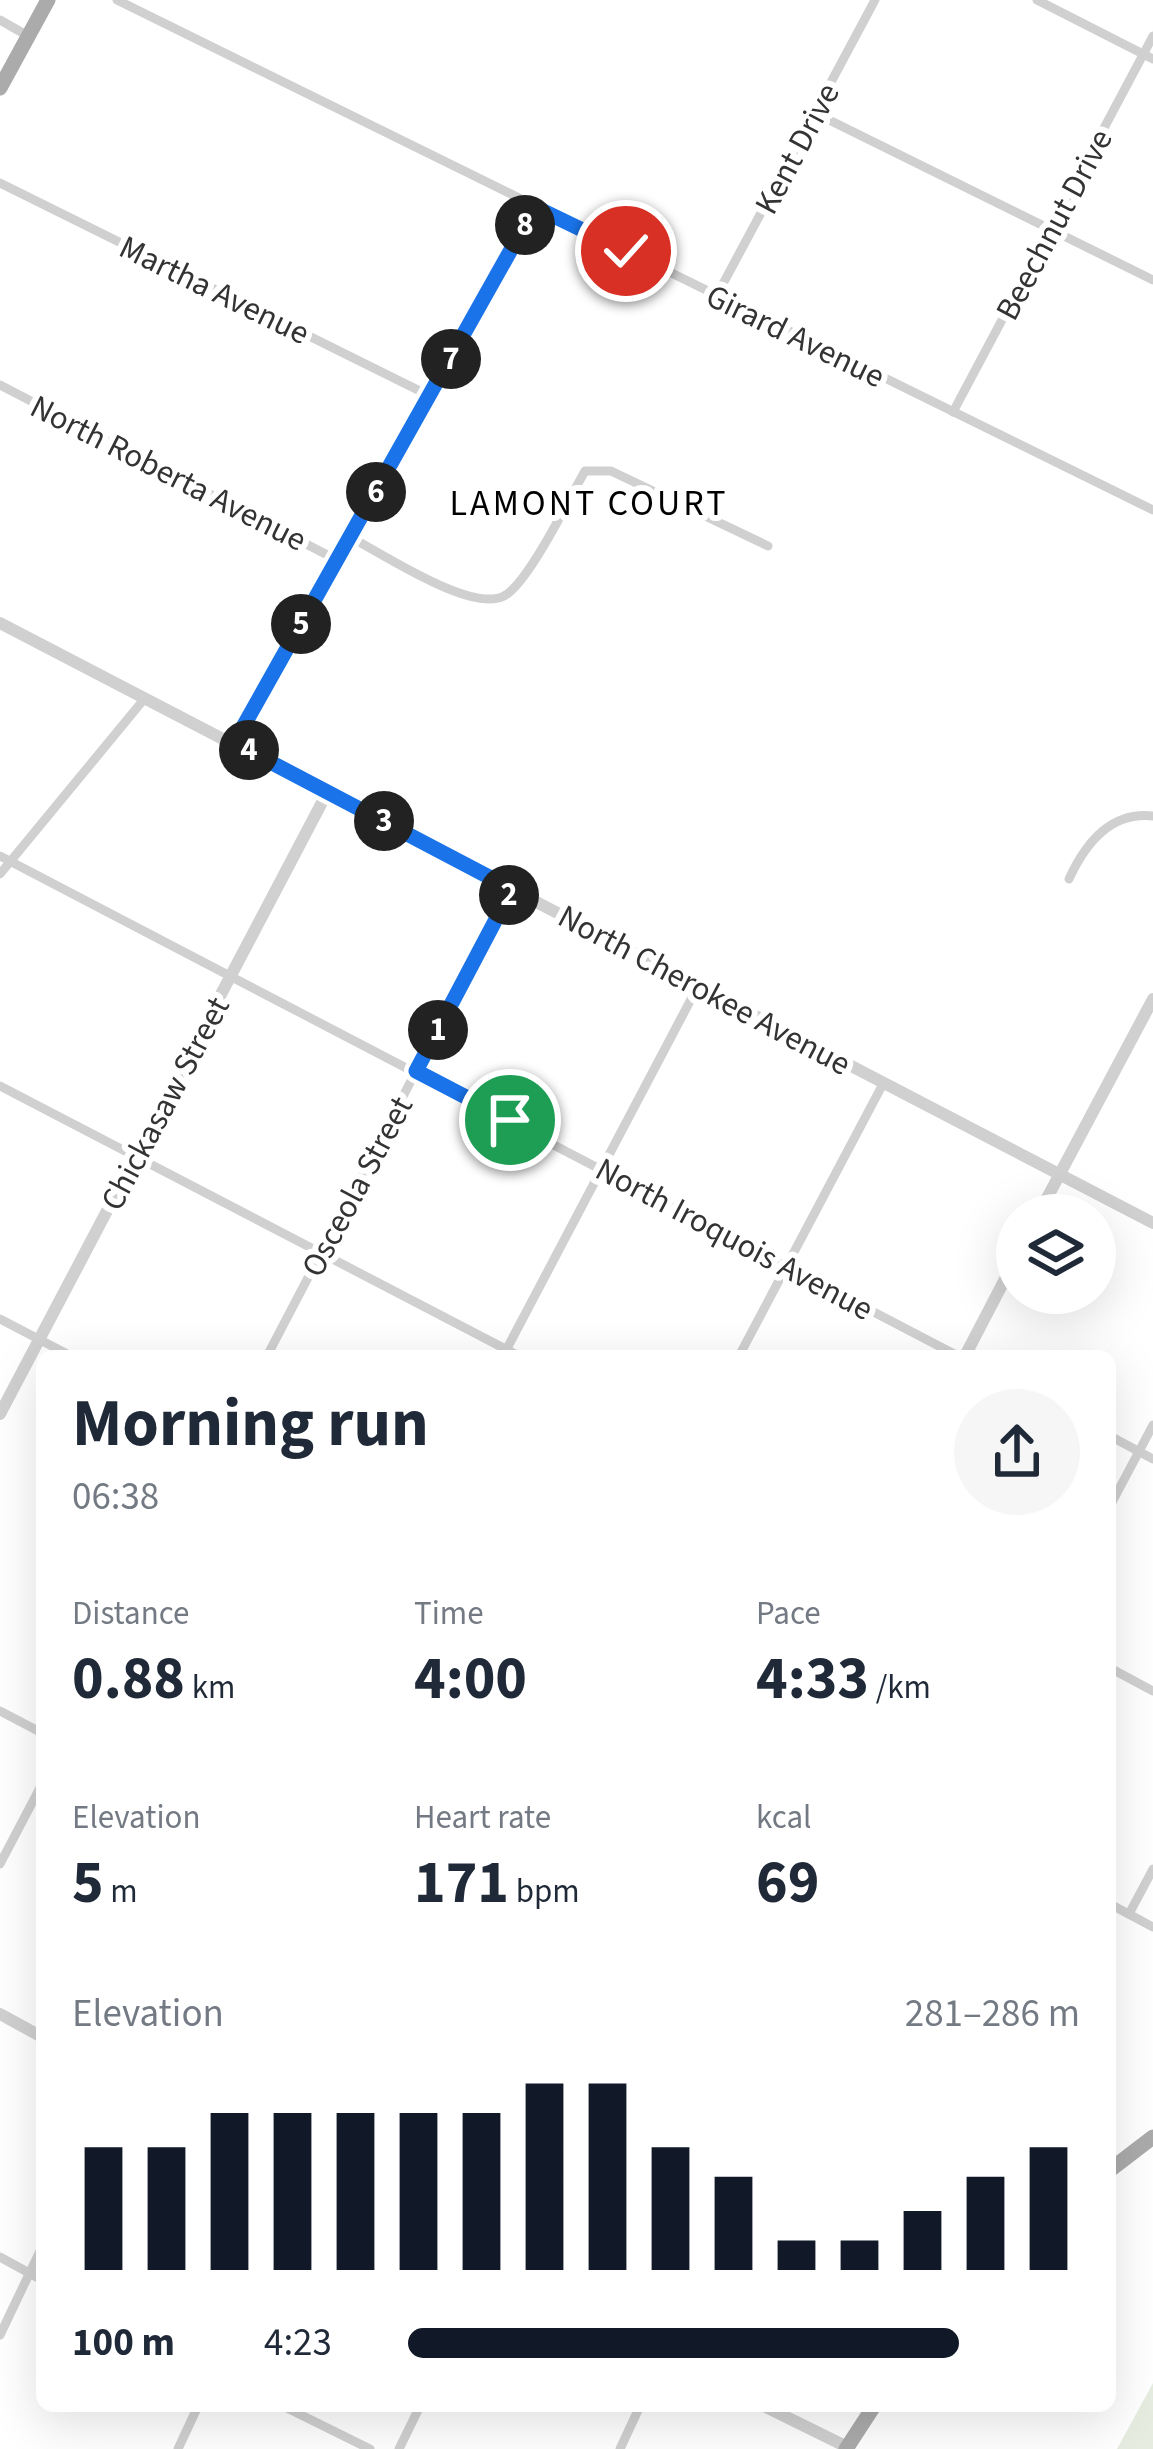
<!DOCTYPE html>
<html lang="en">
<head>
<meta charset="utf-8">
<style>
  body { margin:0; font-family:"Source Sans 3",sans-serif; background:#f6f6f7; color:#1f2937; height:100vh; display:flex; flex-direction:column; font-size:45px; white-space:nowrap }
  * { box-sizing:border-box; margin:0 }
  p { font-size:39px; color:#747a83 }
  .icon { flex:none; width:66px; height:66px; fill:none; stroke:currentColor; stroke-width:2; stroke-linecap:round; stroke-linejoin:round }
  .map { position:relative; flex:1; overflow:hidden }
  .sheet { position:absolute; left:36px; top:1350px; width:1080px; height:1062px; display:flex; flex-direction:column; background:#fff; border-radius:18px; box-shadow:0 12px 48px #0002 }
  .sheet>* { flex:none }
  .controls { position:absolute; left:996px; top:1194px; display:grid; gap:24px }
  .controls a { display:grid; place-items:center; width:120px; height:120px; border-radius:50%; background:#fff; box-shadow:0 12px 48px #0002; font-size:60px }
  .pin { position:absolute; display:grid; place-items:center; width:102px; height:102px; color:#fff; margin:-51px; border:6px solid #fff; border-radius:50%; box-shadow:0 3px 12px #0007 }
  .km { position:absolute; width:60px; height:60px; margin:-30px; border-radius:50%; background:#222; color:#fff; font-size:33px; line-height:60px; text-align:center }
  .round { display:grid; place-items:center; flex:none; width:126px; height:126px; border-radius:63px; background:#f6f6f7 }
  .summary { display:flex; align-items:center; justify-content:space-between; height:204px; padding:0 36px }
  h1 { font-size:66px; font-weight:700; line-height:90px }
  .metrics { display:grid; grid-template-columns:repeat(3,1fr); gap:18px; height:204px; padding:12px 36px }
  .metrics div { display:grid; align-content:center }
  .metrics b { font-size:60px; font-weight:700 }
  .metrics small { font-size:33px; font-weight:400 }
  .metrics p { font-size:33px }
  .chart { height:336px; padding:24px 36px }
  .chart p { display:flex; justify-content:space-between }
  .chart svg { width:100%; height:216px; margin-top:12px; stroke:#111827; stroke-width:6 }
  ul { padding:0 36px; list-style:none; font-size:39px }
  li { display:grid; grid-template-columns:192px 144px 1fr; align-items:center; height:90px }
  li i { height:30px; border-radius:15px; background:#111827 }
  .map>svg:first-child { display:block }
  .green { fill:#e6ecdf }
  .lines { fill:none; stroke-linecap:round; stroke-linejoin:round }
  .minor { stroke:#d0d0d0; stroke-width:9 }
  .tertiary { stroke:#d0d0d0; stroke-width:12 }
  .primary { stroke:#ababab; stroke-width:15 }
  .route-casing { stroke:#fff; stroke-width:24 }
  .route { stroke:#1a73e8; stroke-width:15 }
  .labels { text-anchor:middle; stroke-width:12; stroke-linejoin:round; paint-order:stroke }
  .street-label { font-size:33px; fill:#333; stroke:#fff }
  .neighbourhood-label { font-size:36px; letter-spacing:3px; fill:#000; stroke:#fff }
</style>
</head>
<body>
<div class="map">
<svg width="1153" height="2449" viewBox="0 0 1153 2449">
  <rect width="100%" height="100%" fill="#fff"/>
  <polygon class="green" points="1153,2383 1153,2449 1117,2449"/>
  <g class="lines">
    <g class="minor">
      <polyline points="117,0 1153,510"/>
      <polyline points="1037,0 1153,59"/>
      <polyline points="0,20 28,36"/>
      <polyline points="815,113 1153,280"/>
      <polyline points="0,183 430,396"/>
      <polyline points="717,295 875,0"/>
      <polyline points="0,385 337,560"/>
      <polyline points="953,412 1153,36"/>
      <path d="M350,537C383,554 471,613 504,596C528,584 570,497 585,471H611L768,546"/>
      <polyline points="234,743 535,207"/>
      <polyline points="0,856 958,1356"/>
      <polyline points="0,874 145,698"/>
      <path d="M1069,879C1085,844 1111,811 1153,816"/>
      <polyline points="0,1086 519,1356"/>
      <polyline points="0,1319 71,1356"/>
      <polyline points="267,1356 512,888"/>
      <polyline points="503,1356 698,986"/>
      <polyline points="739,1356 884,1082"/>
      <polyline points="1110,1436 1153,1459"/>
      <polyline points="1110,1506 1153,1425"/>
      <polyline points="1110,1668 1153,1691"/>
      <polyline points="0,1711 42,1733"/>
      <polyline points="0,1864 42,1784"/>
      <polyline points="1110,1904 1153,1927"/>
      <polyline points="1129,1914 1153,1869"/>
      <polyline points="0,2257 42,2280"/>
      <polyline points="0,2335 42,2247"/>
      <polyline points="283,2406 370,2449"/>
      <polyline points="178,2449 198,2406"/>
      <polyline points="399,2449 420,2406"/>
      <polyline points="620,2449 640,2406"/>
    </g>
    <g class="tertiary">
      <polyline points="0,623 1153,1223"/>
      <polyline points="1038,1215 1153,999"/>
      <polyline points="965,1356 1017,1256"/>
      <polyline points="0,1414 328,791"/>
      <polyline points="0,2014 42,2037"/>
      <polyline points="764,2406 847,2447"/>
    </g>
    <g class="primary">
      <polyline points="0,88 48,0"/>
      <polyline points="1110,2170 1153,2137"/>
      <polyline points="846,2449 874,2406"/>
    </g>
  </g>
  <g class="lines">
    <defs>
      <polyline id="route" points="510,1120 416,1071 512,889 234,743 535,207 626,251"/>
    </defs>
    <use href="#route" class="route-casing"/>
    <use href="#route" class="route"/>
  </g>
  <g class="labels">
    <g class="street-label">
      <text transform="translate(796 148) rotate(-62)" y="12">Kent Drive</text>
      <text transform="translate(1053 224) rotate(-62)" y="12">Beechnut Drive</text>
      <text transform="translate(215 289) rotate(26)" y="12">Martha Avenue</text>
      <text transform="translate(796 335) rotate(26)" y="12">Girard Avenue</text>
      <text transform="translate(169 472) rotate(27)" y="12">North Roberta Avenue</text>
      <text transform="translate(705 989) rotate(28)" y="12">North Cherokee Avenue</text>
      <text transform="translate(164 1103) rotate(-62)" y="12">Chickasaw Street</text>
      <text transform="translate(356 1186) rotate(-62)" y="12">Osceola Street</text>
      <text transform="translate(735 1238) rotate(28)" y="12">North Iroquois Avenue</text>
    </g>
    <g class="neighbourhood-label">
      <text x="589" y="515">LAMONT COURT</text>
    </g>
  </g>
</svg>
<div class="controls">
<a><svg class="icon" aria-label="layers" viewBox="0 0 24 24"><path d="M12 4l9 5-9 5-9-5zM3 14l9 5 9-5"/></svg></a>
</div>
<div class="pin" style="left:510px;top:1120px;background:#1e9e55"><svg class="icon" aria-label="arrive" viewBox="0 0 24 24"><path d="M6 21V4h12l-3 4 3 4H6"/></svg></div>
<div class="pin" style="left:626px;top:251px;background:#d93025"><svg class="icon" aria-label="check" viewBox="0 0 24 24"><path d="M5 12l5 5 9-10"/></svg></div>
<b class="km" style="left:438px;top:1030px">1</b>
<b class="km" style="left:509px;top:895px">2</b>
<b class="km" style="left:384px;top:821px">3</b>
<b class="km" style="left:249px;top:750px">4</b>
<b class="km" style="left:301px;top:624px">5</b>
<b class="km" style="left:376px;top:492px">6</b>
<b class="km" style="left:451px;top:359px">7</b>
<b class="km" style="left:525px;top:225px">8</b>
<section class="sheet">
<div class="summary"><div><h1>Morning run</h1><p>06:38</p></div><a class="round"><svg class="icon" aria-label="share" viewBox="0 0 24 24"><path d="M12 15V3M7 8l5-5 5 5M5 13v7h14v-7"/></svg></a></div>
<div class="metrics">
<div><p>Distance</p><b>0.88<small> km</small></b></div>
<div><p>Time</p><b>4:00</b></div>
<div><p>Pace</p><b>4:33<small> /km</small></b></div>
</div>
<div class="metrics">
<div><p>Elevation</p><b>5<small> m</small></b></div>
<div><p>Heart rate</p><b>171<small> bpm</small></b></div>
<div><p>kcal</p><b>69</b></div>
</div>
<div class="chart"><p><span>Elevation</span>281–286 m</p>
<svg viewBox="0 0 160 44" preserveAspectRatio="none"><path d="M5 44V19M15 44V19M25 44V12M35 44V12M45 44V12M55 44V12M65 44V12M75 44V6M85 44V6M95 44V19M105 44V25M115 44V38M125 44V38M135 44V32M145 44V25M155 44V19"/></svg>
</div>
<ul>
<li><b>100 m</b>4:23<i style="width:82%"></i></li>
</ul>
</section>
</div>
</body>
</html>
